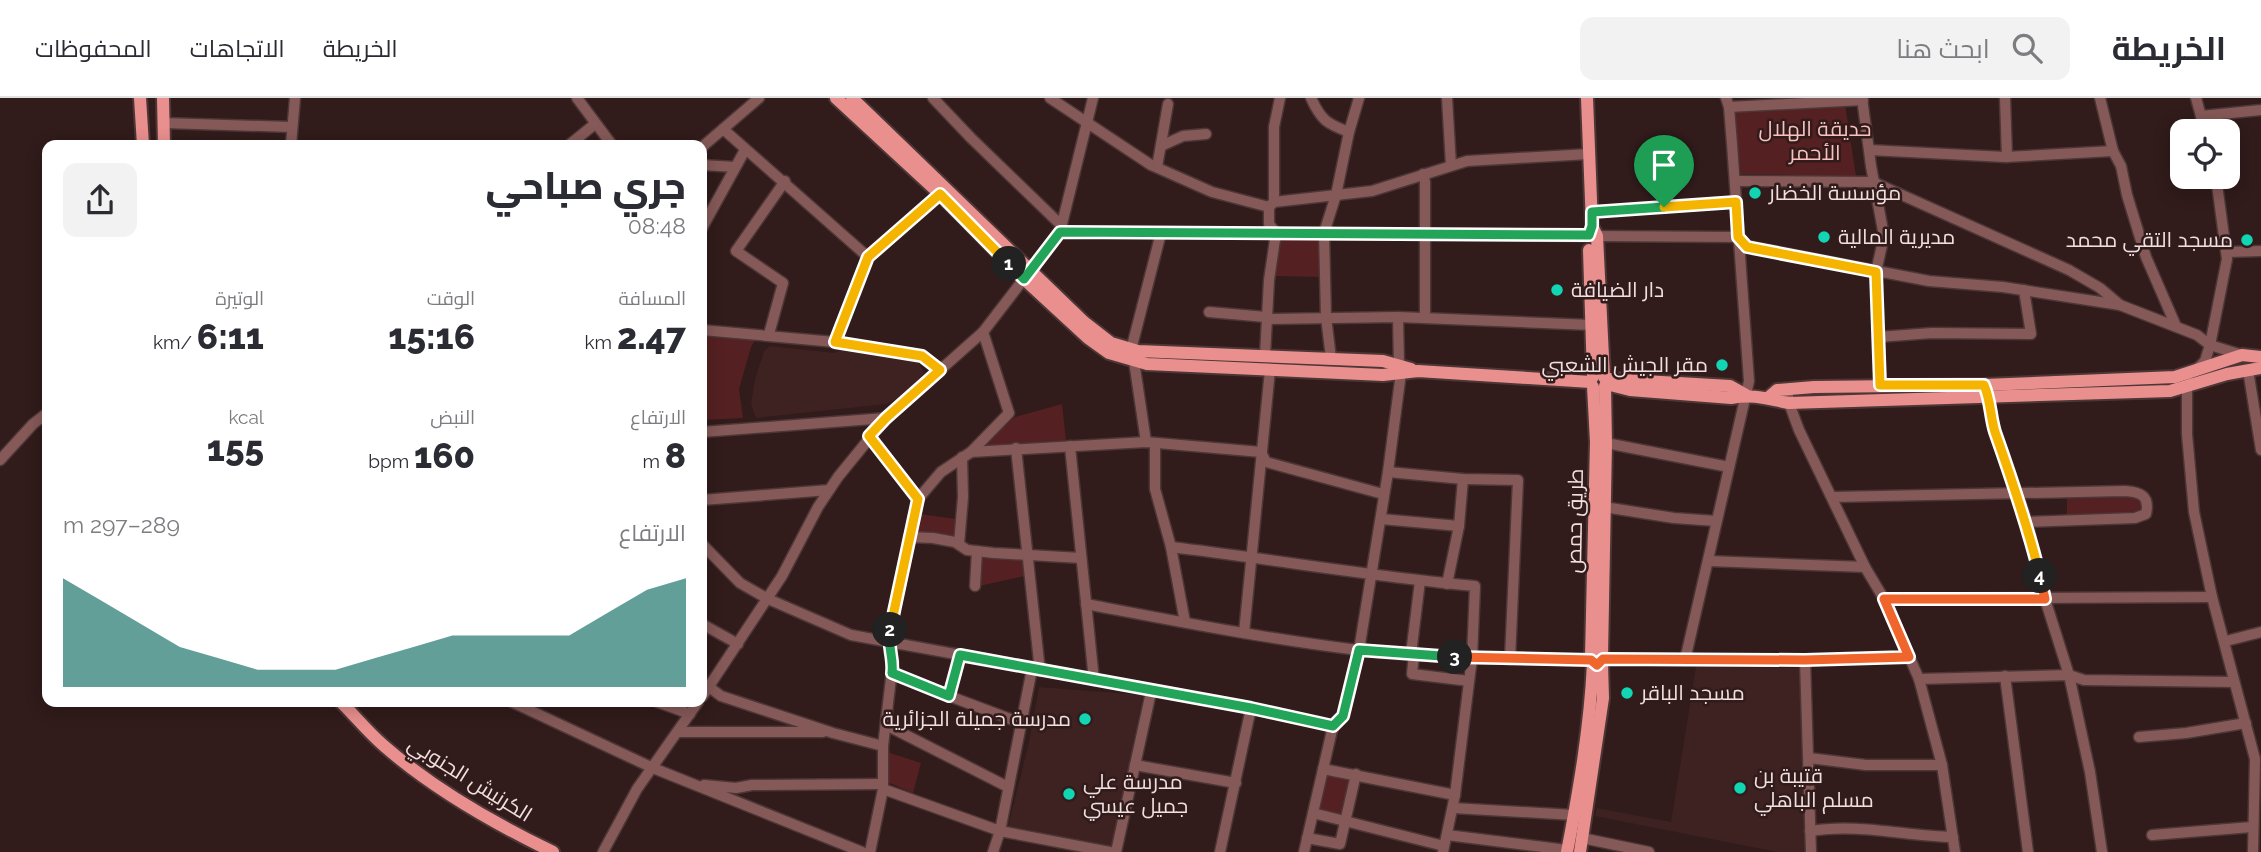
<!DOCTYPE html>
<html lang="ar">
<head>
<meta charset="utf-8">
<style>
  body { margin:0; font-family:Raleway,Cairo,sans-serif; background:#f2f2f3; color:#2b2b33; direction:rtl; height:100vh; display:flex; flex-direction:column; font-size:26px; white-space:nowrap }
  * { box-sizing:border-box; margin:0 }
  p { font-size:23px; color:#7c7c81 }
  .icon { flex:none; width:38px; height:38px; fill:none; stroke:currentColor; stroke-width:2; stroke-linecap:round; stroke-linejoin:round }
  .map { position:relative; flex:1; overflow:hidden; direction:ltr }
  .details { position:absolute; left:42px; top:42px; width:665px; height:567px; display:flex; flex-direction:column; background:#fff; border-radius:14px; box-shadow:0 4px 18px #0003; direction:rtl }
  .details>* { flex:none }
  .controls { position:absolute; left:2170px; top:21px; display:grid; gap:14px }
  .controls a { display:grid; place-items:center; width:70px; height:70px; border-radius:14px; background:#fff; box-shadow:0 4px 18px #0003; font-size:35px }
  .pin { position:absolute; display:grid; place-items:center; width:60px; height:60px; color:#fff; margin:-72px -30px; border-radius:50% 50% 50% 0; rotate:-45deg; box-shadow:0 0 7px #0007 }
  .pin .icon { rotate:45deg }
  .km { position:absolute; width:35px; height:35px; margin:-18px; border-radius:50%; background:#222; color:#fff; font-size:19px; line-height:35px; text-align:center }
  .round { display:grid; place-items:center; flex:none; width:74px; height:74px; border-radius:14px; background:#f2f2f3 }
  .head { display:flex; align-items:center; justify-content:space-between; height:119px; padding:0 21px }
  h1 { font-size:38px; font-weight:800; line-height:52px }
  .figures { display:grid; grid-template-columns:repeat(3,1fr); gap:10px; height:119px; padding:7px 21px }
  .figures div { display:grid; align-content:center }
  .figures b { font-size:35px; font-weight:800 }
  .figures small { font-size:19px; font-weight:400 }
  .figures p { font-size:19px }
  .chart { height:196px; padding:14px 21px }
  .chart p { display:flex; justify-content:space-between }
  .chart svg { width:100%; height:126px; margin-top:7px; fill:#20776d; opacity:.7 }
  header { display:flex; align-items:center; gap:42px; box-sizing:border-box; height:98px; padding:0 35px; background:#fff; border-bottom:2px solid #e1e1e2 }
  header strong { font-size:33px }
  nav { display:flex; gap:38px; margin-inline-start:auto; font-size:24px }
  .search { width:490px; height:63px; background:#f2f2f3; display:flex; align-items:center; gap:18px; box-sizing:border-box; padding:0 24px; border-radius:14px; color:#7c7c81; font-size:26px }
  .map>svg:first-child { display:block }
  .built { fill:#3e2221 }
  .green { fill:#552021 }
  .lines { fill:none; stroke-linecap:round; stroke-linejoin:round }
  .minor-casing { stroke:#4c3636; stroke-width:13 }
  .major-casing { stroke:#4c3636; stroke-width:16 }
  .minor { stroke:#855958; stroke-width:10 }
  .major { stroke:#e98f8e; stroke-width:12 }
  .split-1-casing { stroke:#fff; stroke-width:14 }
  .split-2-casing { stroke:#fff; stroke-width:14 }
  .split-3-casing { stroke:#fff; stroke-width:14 }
  .split-4-casing { stroke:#fff; stroke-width:14 }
  .split-5-casing { stroke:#fff; stroke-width:14 }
  .split-1 { stroke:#22a559; stroke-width:9 }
  .split-2 { stroke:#f5b400; stroke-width:9 }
  .split-3 { stroke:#22a559; stroke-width:9 }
  .split-4 { stroke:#f0652b; stroke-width:9 }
  .split-5 { stroke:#f5b400; stroke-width:9 }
  .poi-dot { fill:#12d5b4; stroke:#311b1b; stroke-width:2.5 }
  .labels { text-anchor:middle; stroke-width:5; stroke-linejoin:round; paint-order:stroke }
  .park-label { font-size:21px; fill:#f8c1bf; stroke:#311b1b }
  .poi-label { font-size:21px; fill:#efdfde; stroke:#311b1b; text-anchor:start }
  .street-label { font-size:21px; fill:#efdfde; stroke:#311b1b }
</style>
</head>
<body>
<header>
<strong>الخريطة</strong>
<div class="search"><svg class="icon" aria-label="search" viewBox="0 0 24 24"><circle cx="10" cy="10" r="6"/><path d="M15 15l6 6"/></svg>ابحث هنا</div>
<nav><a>الخريطة</a><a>الاتجاهات</a><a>المحفوظات</a></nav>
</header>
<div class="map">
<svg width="2261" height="754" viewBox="0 0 2261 754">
  <rect width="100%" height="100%" fill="#311b1b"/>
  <g class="built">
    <polygon points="770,248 834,255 845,250 917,260 924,275 900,300 886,306 756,320 751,306 755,281 764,253"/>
    <polygon points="1696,569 1800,570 1805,671 1805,754 1777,754 1595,718 1597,710 1671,724"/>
    <polygon points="1039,589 1143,597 1112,749 1008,729 1029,644"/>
  </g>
  <g class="green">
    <polygon points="1845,6 1856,78 1741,76 1734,13"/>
    <polygon points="1278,136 1324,138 1323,179 1276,178"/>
    <polygon points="702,238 757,239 751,249 739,291 743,320 702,322"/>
    <polygon points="1062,306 1066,343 982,348 1015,319"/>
    <polygon points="2130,396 2141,400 2143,411 2138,415 2067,418 2067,397"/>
    <polygon points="920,416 956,421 954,441 914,434"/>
    <polygon points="981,457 1022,461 1025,478 979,488"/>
    <polygon points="887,654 921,665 913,695 885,683"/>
    <polygon points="1327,674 1353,679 1344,719 1318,714"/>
  </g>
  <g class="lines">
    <defs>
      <g id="minor">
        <polyline points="577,0 612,47"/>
        <polyline points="933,0 971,40 1061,127"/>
        <polyline points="1050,0 1151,67 1212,94 1269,109 1269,126 1276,135 1269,182 1265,258"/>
        <path d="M1311,0C1321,22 1327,26 1349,34"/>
        <polyline points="1447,0 1451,67"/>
        <polyline points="1862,0 1871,68 1884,138 1876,174 1880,287"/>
        <polyline points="2005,0 2007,59"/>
        <polyline points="2100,0 2113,53 2121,68 2127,97 2146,159 2176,228"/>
        <polyline points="2196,0 2205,33"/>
        <polyline points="1729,9 1863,2"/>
        <polyline points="2201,18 2261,12"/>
        <polyline points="164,25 291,29"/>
        <polyline points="723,31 868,159"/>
        <polyline points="291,47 295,0"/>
        <polyline points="569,47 595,26"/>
        <polyline points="1161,48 1183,38 1206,36"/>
        <polyline points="702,49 759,0"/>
        <polyline points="1870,52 2005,59 2113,53"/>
        <polyline points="702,67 735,69"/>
        <polyline points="1157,69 1168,6"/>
        <polyline points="1423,76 1425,84 1425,220"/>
        <polyline points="1735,83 1873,84 2069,172 2100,190 2120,207 2197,237 2210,247 2242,257"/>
        <polyline points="1274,104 1274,29 1280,0"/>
        <polyline points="1269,109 1274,104 1372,93 1467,63 1589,56"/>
        <polyline points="1592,114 1736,104"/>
        <polyline points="702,130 745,52"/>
        <polyline points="1060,134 1738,139 1747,148 1929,183 2003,189 2120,207"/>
        <polyline points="2227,154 2261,153"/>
        <polyline points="1209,214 1266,219"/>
        <polyline points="1398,219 1399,267"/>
        <polyline points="1266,221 1398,219 1592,227"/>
        <polyline points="702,232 835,244 923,258 940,272"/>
        <polyline points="769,236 783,185 736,153 785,83"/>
        <polyline points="1878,239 1932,235 2031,236 2024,192"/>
        <polyline points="835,244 868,159 944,93"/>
        <polyline points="1131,252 1161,135"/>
        <polyline points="1331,260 1326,219 1324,135 1336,97 1349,34 1359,0"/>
        <polyline points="1134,263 1146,344"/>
        <polyline points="2197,271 2205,263 2210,247 2227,161 2216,79"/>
        <polyline points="2248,272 2261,352"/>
        <polyline points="2190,284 2187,289 2187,336 2194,414 2212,499 2255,661 2253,754"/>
        <polyline points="1787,291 1789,305 1799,332 1865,469 1884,501 1919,581 1942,667 1955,754"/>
        <polyline points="1987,294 1994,330 2027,424 2045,501 2069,577 2090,674 2102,754"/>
        <polyline points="702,334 886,320 983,234 1060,134 1093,0"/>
        <polyline points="869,338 918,401"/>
        <polyline points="1606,345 1729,369"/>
        <polyline points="1155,346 1155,391 1171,449 1185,524"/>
        <polyline points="1070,348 1094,582"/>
        <polyline points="1016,350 1040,573"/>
        <polyline points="971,354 1146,344 1261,354 1266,364 1383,396"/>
        <polyline points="0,362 33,326 47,315"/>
        <polyline points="1388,374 1463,381 1518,382 1510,561"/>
        <path d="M1833,399L2125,393C2141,394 2150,398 2146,416L2135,420L2027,424"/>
        <polyline points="702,402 829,392"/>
        <polyline points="1604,409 1674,420 1716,423"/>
        <polyline points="1381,421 1459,428 1447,486"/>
        <polyline points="1459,428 1463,381"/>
        <polyline points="909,439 933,440 955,444 967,452 994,455 1081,460"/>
        <polyline points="702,446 740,485 768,501 851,537 1251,610 1333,628"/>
        <polyline points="959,446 963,399 962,359"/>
        <path d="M1171,449C1273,461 1373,479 1475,488L1472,560L1455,697L1443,754"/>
        <polyline points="1709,463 1865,469"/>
        <polyline points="975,488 977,453"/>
        <polyline points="1884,501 2212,499"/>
        <path d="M1086,506C1176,523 1267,541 1358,552C1435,561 1513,561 1591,562"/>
        <polyline points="702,526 738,546"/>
        <polyline points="1244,535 1270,272"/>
        <polyline points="2226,543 2261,534"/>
        <polyline points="1411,556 1420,483"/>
        <polyline points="1414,556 1412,576 1469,583"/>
        <polyline points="1603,561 1805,562 1909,559"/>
        <polyline points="1685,562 1749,283 1732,46 1729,9 1726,0"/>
        <polyline points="1805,562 1811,754"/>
        <polyline points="892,574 949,598 960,557"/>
        <polyline points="2005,578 2028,754"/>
        <polyline points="1919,581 2069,577 2084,582 2234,584"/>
        <polyline points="709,589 721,598 833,635 883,648"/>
        <polyline points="949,598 1021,625"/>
        <polyline points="702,599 782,478 818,409 838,379 886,320"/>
        <polyline points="512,604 653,670 862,754"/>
        <polyline points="657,604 690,616"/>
        <polyline points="886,627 1008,689"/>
        <polyline points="678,634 823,634"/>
        <polyline points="2139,639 2186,635 2246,625"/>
        <polyline points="1809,660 1866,667 1942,667"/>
        <polyline points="1135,667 1236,685"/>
        <polyline points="1323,671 1455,697"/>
        <polyline points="704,687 736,690 752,687 882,686"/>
        <polyline points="883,691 1000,733 1110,754"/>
        <polyline points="1453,710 1574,717"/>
        <polyline points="1313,715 1444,748"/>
        <path d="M1810,733C1858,725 1905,738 1953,739"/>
        <polyline points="1447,737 1567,752"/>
        <polyline points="2152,737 2252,729"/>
        <polyline points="1307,740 1340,746 1356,676"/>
        <polyline points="1582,740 1649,754"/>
        <polyline points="603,754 637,691 698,604"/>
        <polyline points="870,754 883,691 883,648 893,563 888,543 918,401 941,374 971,354 1009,315 983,234"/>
        <polyline points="993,754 1000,733 1032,571"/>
        <polyline points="1116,754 1151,594"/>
        <polyline points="1220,754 1251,610"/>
        <polyline points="1304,754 1333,628 1343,618 1359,552 1388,374 1401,275"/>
      </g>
      <g id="major">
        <polyline points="140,0 143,47"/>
        <polyline points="163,0 164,47"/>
        <polyline points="836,0 940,96 1024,181 1088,240 1109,255 1147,266 1383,277 1418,273 1591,284"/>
        <polyline points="852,0 1084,224 1111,245 1138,253 1383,263 1411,271"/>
        <polyline points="1587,0 1592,128 1597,138 1604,279"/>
        <polyline points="1589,152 1593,279"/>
        <polyline points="1610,281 1730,288 1746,297"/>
        <path d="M1606,286L1630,292L1731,300C1755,296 1767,301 1789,305L2170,293L2227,276L2261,270"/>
        <polyline points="1769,299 1777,292 1814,289 1984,287 2175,279 2242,257 2261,259"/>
        <polyline points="1591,558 1596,344 1593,289"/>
        <polyline points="1602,558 1606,345 1605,288"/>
        <path d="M341,604C355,618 368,634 383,647C433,691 493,725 553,754"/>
        <path d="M1567,754C1579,692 1590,629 1593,565"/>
        <polyline points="1580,754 1603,600 1602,565"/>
      </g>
    </defs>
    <use href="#minor" class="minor-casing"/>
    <use href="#major" class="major-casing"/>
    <use href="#minor" class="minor"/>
    <use href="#major" class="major"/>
  </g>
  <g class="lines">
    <defs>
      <polyline id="split-1" points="1009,166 1024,181 1060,134 1589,137 1592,128 1592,114 1664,109"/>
      <polyline id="split-2" points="890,532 918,401 869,338 886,320 940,272 922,258 835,244 868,159 940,96 1009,166"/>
      <path id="split-3" d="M890,532C887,547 894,560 892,575L949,598L960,557L1251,610L1333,628L1343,618L1359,552L1455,559"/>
      <polyline id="split-4" points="1455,559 1591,562 1597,567 1603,561 1805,562 1909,559 1884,501 2045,501 2040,478"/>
      <path id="split-5" d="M1664,109L1736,104L1738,139L1747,149L1876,174L1880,287H1984C1991,303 1990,318 1995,334C2012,382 2028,429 2040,478"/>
    </defs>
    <use href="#split-1" class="split-1-casing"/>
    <use href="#split-2" class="split-2-casing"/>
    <use href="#split-3" class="split-3-casing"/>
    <use href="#split-4" class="split-4-casing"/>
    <use href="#split-5" class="split-5-casing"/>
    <use href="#split-1" class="split-1"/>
    <use href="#split-2" class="split-2"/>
    <use href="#split-3" class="split-3"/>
    <use href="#split-4" class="split-4"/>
    <use href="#split-5" class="split-5"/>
  </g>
  <g class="poi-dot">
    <circle cx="1755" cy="95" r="7"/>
    <circle cx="1824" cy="139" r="7"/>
    <circle cx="2247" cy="142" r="7"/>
    <circle cx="1557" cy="192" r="7"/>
    <circle cx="1722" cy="267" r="7"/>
    <circle cx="1627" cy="595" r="7"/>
    <circle cx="1085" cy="621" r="7"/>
    <circle cx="1740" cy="690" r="7"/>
    <circle cx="1069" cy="696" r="7"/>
  </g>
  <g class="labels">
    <g class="park-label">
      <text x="1815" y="38">حديقة الهلال<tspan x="1815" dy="24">الأحمر</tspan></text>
    </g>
    <g class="poi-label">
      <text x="1769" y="102">مؤسسة الخضار</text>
      <text x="1838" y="146">مديرية المالية</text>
      <text x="2233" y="149" text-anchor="end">مسجد التقي محمد</text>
      <text x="1571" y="199">دار الضيافة</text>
      <text x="1708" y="274" text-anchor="end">مقر الجيش الشعبي</text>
      <text x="1641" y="602">مسجد الباقر</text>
      <text x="1071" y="628" text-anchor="end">مدرسة جميلة الجزائرية</text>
      <text x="1754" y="685">قتيبة بن<tspan x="1754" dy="24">مسلم الباهلي</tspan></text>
      <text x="1083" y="691">مدرسة علي<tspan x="1083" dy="24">جميل عيسي</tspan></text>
    </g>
    <g class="street-label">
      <text transform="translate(1575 423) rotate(-89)" y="7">طريق حمص</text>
      <text transform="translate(470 681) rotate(32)" y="7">الكرنيش الجنوبي</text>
    </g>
  </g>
</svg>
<div class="controls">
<a><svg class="icon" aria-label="locate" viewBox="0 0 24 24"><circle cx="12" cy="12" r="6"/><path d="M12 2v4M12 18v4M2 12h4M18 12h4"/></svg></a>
</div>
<div class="pin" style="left:1664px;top:109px;background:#1e9e55"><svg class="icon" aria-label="arrive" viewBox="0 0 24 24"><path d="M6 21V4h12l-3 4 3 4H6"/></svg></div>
<b class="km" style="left:1009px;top:166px">1</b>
<b class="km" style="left:890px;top:532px">2</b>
<b class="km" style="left:1455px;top:559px">3</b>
<b class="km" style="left:2040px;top:478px">4</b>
<section class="details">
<div class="head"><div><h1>جري صباحي</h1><p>08:48</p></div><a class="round"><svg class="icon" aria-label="share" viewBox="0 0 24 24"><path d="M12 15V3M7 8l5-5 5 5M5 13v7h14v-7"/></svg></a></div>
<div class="figures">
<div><p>المسافة</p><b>2.47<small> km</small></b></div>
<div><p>الوقت</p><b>15:16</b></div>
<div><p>الوتيرة</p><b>6:11<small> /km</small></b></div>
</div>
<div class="figures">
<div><p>الارتفاع</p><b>8<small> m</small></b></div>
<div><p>النبض</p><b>160<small> bpm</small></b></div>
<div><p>kcal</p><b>155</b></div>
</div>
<div class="chart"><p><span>الارتفاع</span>289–297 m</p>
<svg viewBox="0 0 160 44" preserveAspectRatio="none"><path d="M0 44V6L10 14L20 22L30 30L40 34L50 38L60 38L70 38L80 34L90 30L100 26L110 26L120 26L130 26L140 18L150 10L160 6V44z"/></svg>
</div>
</section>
</div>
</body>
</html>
